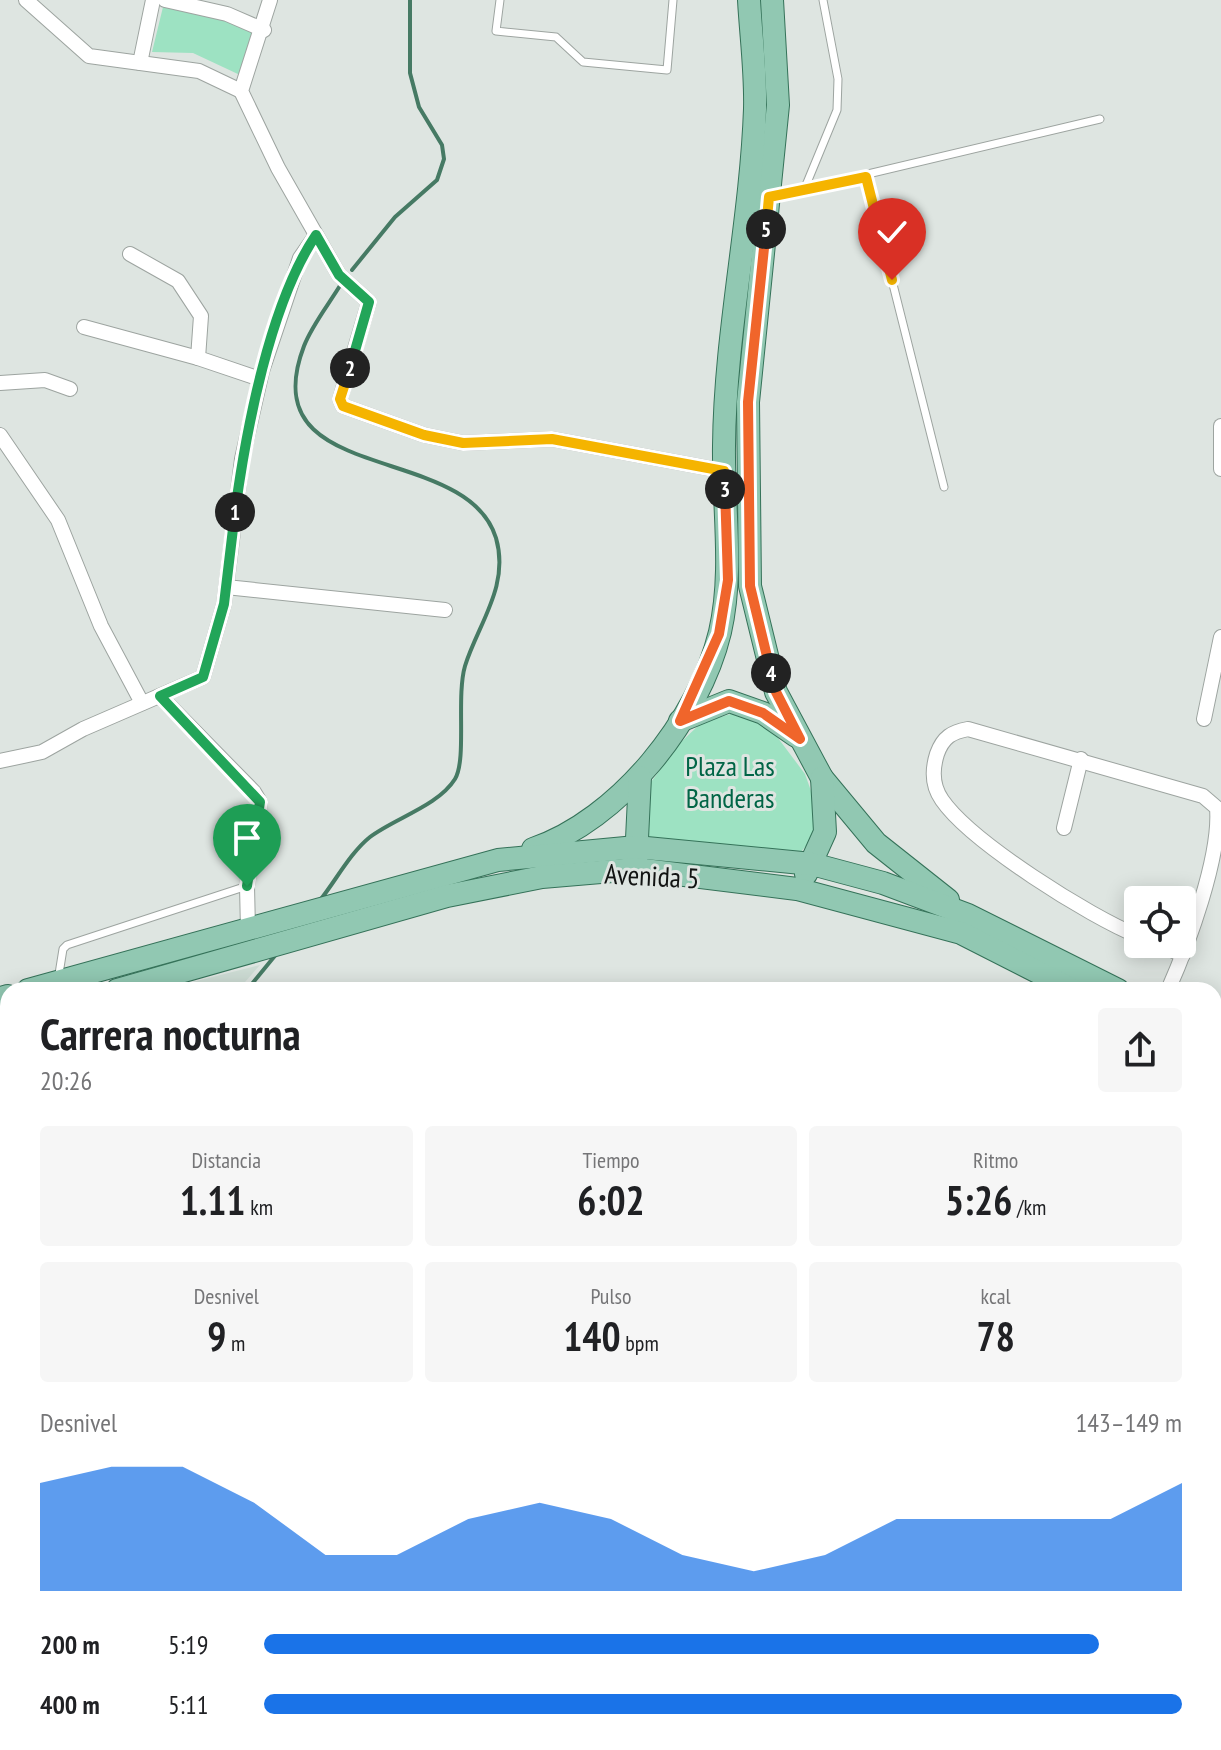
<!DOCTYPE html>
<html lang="es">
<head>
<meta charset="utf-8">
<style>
  body { margin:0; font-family:"PT Sans Narrow",sans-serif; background:#f6f6f6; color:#202124; height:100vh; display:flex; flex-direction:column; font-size:30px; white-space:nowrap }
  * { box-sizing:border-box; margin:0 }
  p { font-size:26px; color:#757577 }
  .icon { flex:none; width:44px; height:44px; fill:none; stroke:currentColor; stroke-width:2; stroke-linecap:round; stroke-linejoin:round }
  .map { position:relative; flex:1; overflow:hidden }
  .sheet { position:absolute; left:0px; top:982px; width:1222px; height:768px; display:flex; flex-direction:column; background:#fff; border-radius:24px 24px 0 0; box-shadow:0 4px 20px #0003 }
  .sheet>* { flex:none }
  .fabs { position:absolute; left:1124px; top:886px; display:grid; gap:16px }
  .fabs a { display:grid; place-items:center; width:72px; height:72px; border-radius:8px; background:#fff; box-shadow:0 4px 20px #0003; font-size:40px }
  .pin { position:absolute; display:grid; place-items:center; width:68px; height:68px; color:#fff; margin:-82px -34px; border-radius:50% 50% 50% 0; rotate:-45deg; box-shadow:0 0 8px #0007 }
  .pin .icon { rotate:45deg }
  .km { position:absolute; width:40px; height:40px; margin:-20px; border-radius:50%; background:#222; color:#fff; font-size:22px; line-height:40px; text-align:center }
  .round { display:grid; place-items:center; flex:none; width:84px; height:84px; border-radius:8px; background:#f6f6f6 }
  .head { display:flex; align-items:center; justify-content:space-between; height:136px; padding:0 40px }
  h1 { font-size:44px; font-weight:700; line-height:60px }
  .metrics { display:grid; grid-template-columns:repeat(3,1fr); gap:12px; height:136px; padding:8px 40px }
  .metrics div { display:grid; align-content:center; border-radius:8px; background:#f6f6f6; text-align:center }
  .metrics b { font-size:40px; font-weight:700 }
  .metrics small { font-size:22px; font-weight:400 }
  .metrics p { font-size:22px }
  .chart { height:224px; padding:16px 40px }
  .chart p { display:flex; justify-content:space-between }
  .chart svg { width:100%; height:144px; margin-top:8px; fill:#1a73e8; opacity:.7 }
  ul { padding:0 40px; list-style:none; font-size:26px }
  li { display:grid; grid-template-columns:128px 96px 1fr; align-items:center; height:60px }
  li i { height:20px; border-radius:10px; background:#1a73e8 }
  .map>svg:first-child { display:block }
  .built { fill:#cddcd4 }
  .green { fill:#9de2c2 }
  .water { fill:#5da686; stroke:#467a64; stroke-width:2 }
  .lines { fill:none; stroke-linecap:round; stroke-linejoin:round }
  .stream { stroke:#467a64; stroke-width:4 }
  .service-casing { stroke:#9da4a0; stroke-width:9 }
  .minor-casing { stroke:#9da4a0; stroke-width:16 }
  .primary-casing { stroke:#357259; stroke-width:24 }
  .service { stroke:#fff; stroke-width:7 }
  .minor { stroke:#fff; stroke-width:14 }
  .primary { stroke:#91c8b2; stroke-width:22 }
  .split-1-casing { stroke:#fff; stroke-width:16 }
  .split-2-casing { stroke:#fff; stroke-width:16 }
  .split-3-casing { stroke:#fff; stroke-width:16 }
  .split-4-casing { stroke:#fff; stroke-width:16 }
  .split-5-casing { stroke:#fff; stroke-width:16 }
  .split-6-casing { stroke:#fff; stroke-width:16 }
  .split-1 { stroke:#22a559; stroke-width:10 }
  .split-2 { stroke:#22a559; stroke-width:10 }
  .split-3 { stroke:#f5b400; stroke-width:10 }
  .split-4 { stroke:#f0652b; stroke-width:10 }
  .split-5 { stroke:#f0652b; stroke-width:10 }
  .split-6 { stroke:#f5b400; stroke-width:10 }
  .labels { text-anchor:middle; stroke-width:6; stroke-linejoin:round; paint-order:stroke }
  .park-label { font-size:28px; fill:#016546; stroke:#dee5e1 }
  .street-label { font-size:28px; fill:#121413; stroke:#dee5e1 }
</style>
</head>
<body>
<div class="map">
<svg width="1221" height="1750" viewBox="0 0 1221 1750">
  <rect width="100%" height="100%" fill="#dee5e1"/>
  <g class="built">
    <polygon points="260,965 238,990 161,990"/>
    <polygon points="8,1042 8,1427 0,1451 0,1045"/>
    <polygon points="8,1497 8,1742 31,1742 26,1750 0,1750 0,1523"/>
  </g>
  <g class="green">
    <polygon points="163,7 224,19 255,32 240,75 193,53 152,52"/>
    <polygon points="737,712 766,722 805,774 816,805 816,834 801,852 644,839 651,782 679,744 701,723"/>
  </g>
  <g class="water">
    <polygon points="31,1742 185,1742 189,1750 26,1750"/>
    <polygon points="207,1742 902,1742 893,1750 212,1750"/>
  </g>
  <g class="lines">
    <g class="stream">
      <polyline points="352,270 395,217 437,180 444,159 442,145 419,107 410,73 410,0"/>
      <path d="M321,899C336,880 351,852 370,837C395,818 438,806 455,779C467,759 456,697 465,666C478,624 510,586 496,538C466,440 250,488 304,346C312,325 329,304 341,284"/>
      <polyline points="247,990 278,952"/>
      <polyline points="0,1508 8,1480"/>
    </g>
    <defs>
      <g id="service">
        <polyline points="500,0 496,31 556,37 583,62 667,70 673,0"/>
        <polyline points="866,177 944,487"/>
        <polyline points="804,190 837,110 838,79 823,0"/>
        <polyline points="771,197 1100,119"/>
        <polyline points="58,980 63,949 67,945 247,886"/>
        <polyline points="1214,1179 1221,1184"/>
        <polyline points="1214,1440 1221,1428"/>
        <polyline points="1157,1742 1170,1750"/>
        <polyline points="993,1750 998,1742"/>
      </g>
      <g id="minor">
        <polyline points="26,0 89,56 199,71 241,91"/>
        <polyline points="165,0 227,14 264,30"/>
        <polyline points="270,0 241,91 278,168 339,275 369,302 340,399 343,406 424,435 463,443 552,439 724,471"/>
        <polyline points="140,63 153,0"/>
        <polyline points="130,254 178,281 201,316 198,358 260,379"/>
        <polyline points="84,327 198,358"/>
        <polyline points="0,383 45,380 70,389"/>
        <polyline points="1221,426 1221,469"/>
        <polyline points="0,435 58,520 101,626 142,703"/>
        <polyline points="226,587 445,610"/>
        <polyline points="160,696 254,792 260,802 247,886 248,930"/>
        <polyline points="1204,719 1221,637"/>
        <polyline points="0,761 42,752 83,729 203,677 224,604 242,459 262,371 300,258 316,235"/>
        <polyline points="1064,828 1081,759"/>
        <path d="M1138,936C1090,917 971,842 942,800C932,786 932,770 937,754C943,737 952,732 968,729L1203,796L1217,808C1221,856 1188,945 1168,990"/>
        <polyline points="1157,944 1183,955"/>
        <polyline points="0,1050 8,1048"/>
      </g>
      <g id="primary">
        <polyline points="772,0 778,105 748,402 750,586 776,692 822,778 876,843 948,900"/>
        <polyline points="680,721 729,701 763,713 796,736"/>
        <path d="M533,849C619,820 699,720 720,632C734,571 723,508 724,446C725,333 751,221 755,109C756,73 751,36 749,0"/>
        <polyline points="636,859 640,777"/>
        <polyline points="806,874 825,832 822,778"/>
        <polyline points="28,990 498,860 636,847 812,864 883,883 968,915 1118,990"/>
        <polyline points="117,990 447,896 542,877 636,869 797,889 961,933 1073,990"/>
        <polyline points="0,998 8,996"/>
        <polyline points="0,1023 8,1021"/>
        <polyline points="1214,1038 1221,1042"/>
        <polyline points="1214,1056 1221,1059"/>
      </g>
    </defs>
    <use href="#service" class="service-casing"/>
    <use href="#minor" class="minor-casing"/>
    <use href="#primary" class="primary-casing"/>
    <use href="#service" class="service"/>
    <use href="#minor" class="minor"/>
    <use href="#primary" class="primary"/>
  </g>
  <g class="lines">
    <defs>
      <polyline id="split-1" points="235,512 224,604 203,677 160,696 260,802 247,886"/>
      <path id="split-2" d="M235,512C246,430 270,303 316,235L339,275L369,302L350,368"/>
      <polyline id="split-3" points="350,368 340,399 343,406 424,435 463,443 552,439 724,471 725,489"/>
      <polyline id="split-4" points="725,489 728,580 719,634 680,721 729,701 763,713 800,739 776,692 771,673"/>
      <polyline id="split-5" points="766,229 748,402 750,586 771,673"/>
      <polyline id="split-6" points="766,229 769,197 866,177 892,280"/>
    </defs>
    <use href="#split-1" class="split-1-casing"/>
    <use href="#split-2" class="split-2-casing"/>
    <use href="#split-3" class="split-3-casing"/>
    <use href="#split-4" class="split-4-casing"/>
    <use href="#split-5" class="split-5-casing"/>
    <use href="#split-6" class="split-6-casing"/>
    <use href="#split-1" class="split-1"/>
    <use href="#split-2" class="split-2"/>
    <use href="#split-3" class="split-3"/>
    <use href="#split-4" class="split-4"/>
    <use href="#split-5" class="split-5"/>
    <use href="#split-6" class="split-6"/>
  </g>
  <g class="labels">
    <g class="park-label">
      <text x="730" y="776">Plaza Las<tspan x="730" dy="32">Banderas</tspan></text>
    </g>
    <g class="street-label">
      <text transform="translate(652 876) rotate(3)" y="10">Avenida 5</text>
    </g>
  </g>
</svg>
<div class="fabs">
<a><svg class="icon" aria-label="locate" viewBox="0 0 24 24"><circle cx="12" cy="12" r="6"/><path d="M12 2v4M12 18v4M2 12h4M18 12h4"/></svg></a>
</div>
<div class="pin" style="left:247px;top:886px;background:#1e9e55"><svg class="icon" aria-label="arrive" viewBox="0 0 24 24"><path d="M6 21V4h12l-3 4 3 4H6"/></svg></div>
<div class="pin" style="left:892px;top:280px;background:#d93025"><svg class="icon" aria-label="check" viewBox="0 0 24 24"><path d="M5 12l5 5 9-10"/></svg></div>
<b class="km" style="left:235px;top:512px">1</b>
<b class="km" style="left:350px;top:368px">2</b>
<b class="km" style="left:725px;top:489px">3</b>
<b class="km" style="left:771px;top:673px">4</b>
<b class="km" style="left:766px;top:229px">5</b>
<section class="sheet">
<div class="head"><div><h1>Carrera nocturna</h1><p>20:26</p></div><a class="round"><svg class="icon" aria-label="share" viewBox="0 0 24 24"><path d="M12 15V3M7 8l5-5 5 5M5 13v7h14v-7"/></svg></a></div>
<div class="metrics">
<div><p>Distancia</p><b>1.11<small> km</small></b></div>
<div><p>Tiempo</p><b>6:02</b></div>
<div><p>Ritmo</p><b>5:26<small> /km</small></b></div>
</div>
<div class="metrics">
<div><p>Desnivel</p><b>9<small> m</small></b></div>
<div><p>Pulso</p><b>140<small> bpm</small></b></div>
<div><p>kcal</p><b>78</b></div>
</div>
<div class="chart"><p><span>Desnivel</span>143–149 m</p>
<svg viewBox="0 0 160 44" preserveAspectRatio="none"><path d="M0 44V11L10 6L20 6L30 17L40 33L50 33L60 22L70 17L80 22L90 33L100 38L110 33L120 22L130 22L140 22L150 22L160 11V44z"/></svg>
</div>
<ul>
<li><b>200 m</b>5:19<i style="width:91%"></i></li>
<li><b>400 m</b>5:11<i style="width:100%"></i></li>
</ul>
</section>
</div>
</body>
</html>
